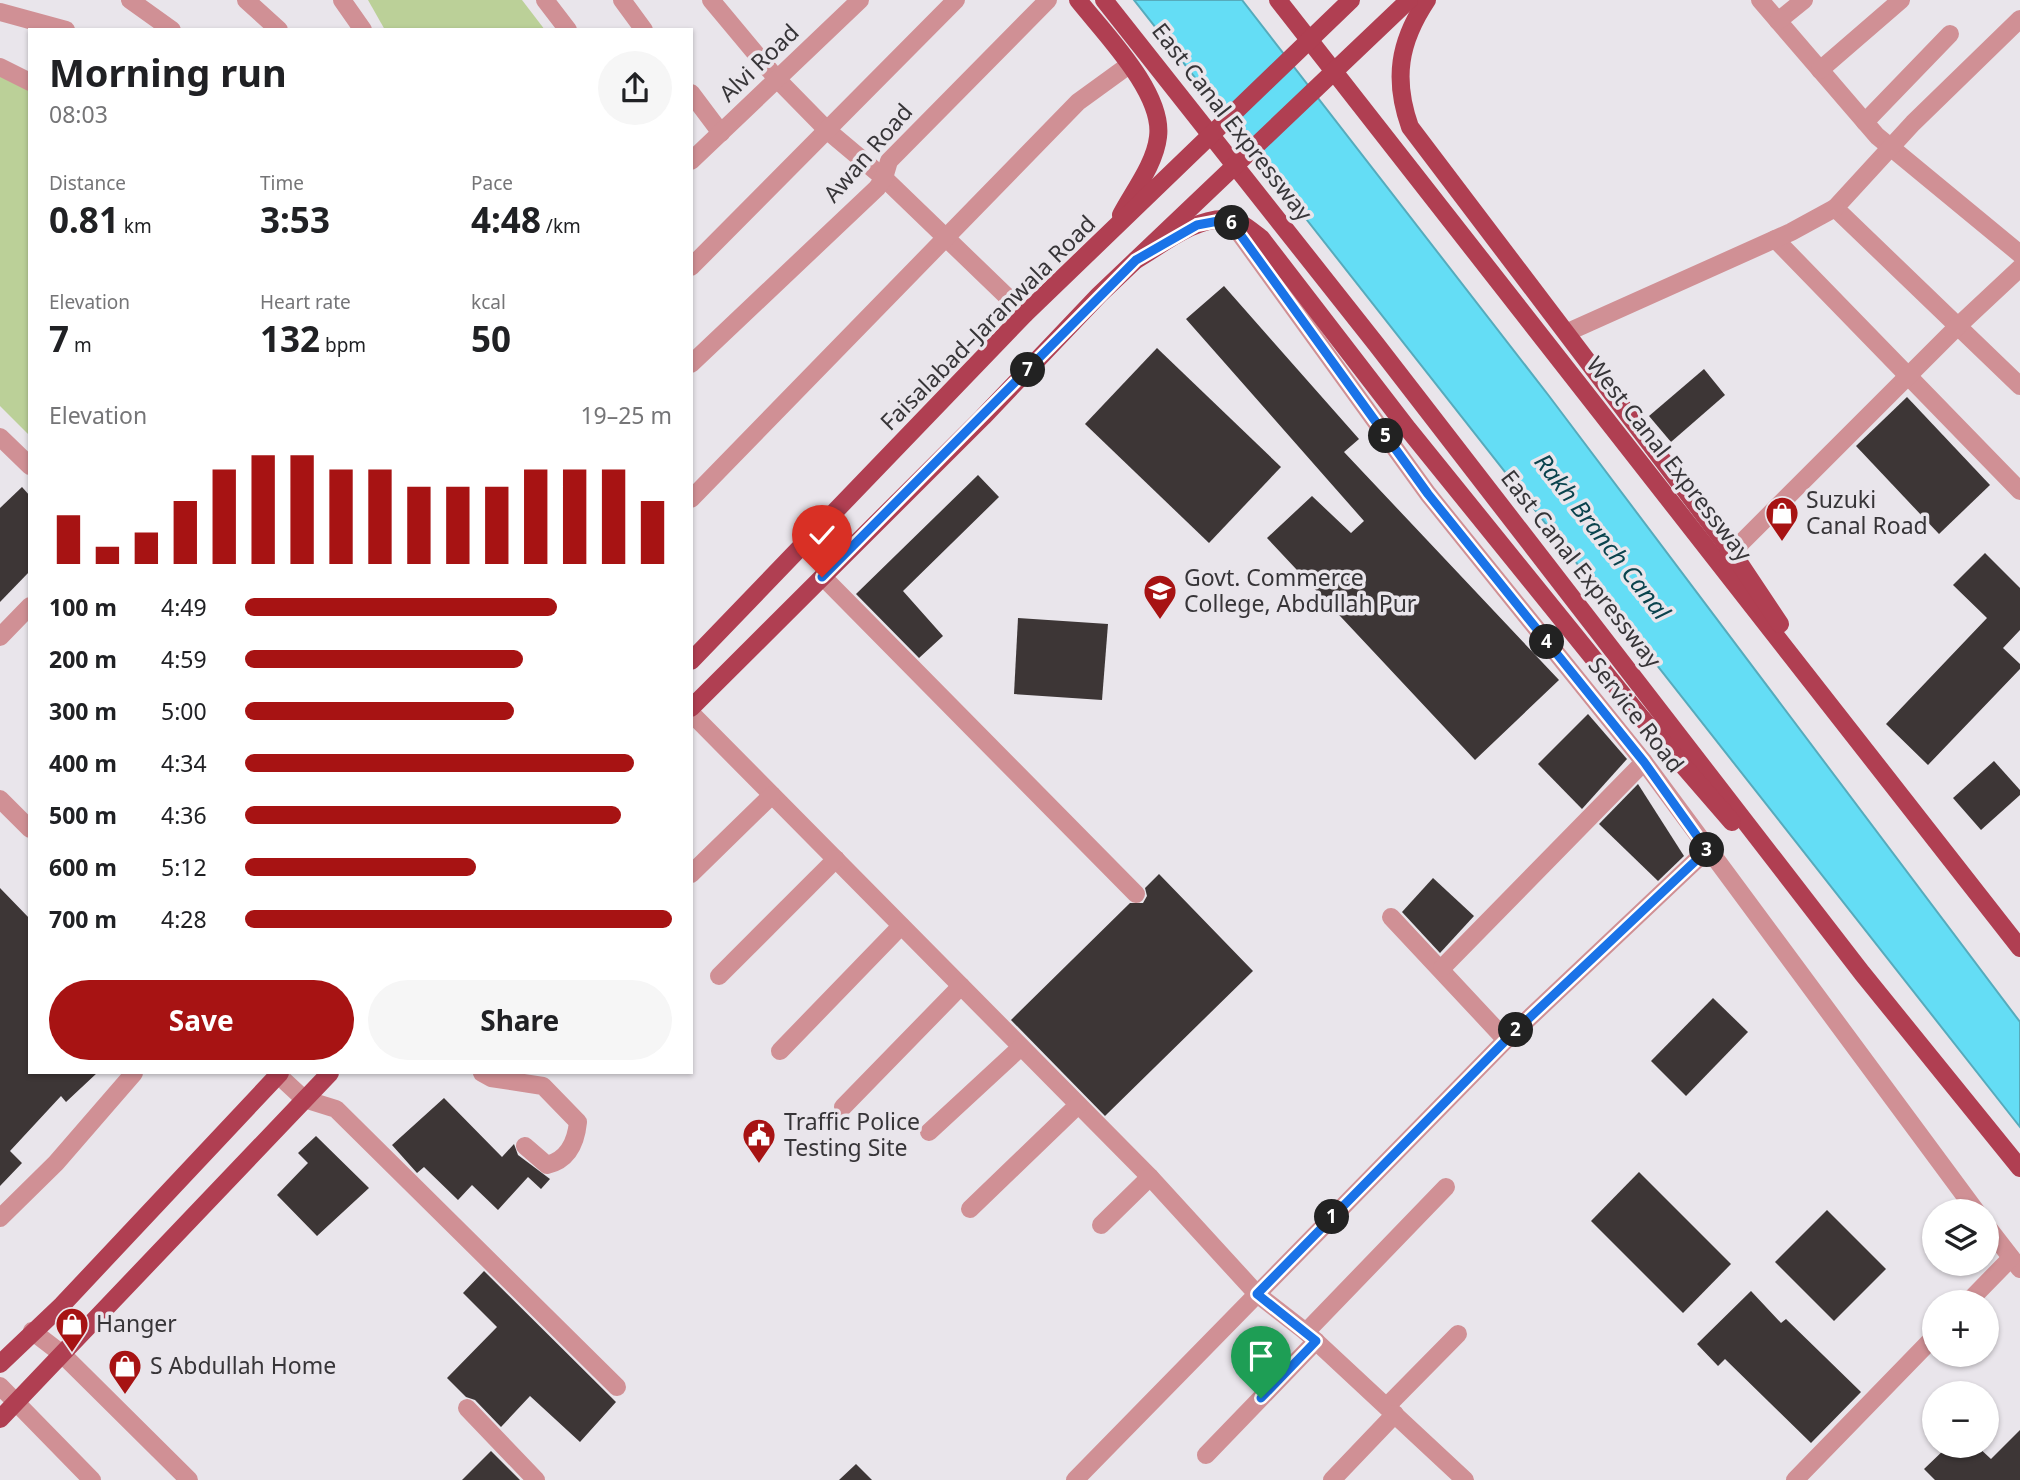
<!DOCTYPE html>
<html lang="en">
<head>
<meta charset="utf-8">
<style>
  body { margin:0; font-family:"Noto Sans",sans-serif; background:#f6f6f6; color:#202124; height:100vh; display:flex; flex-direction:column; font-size:26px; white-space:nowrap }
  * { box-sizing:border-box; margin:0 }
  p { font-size:23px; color:#757577 }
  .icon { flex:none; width:38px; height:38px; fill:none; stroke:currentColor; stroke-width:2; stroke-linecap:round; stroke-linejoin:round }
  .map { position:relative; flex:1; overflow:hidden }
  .panel { position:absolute; left:28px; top:28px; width:665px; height:1046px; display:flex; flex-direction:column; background:#fff; border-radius:0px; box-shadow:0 2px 5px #0004 }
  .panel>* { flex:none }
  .tools { position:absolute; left:1922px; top:1199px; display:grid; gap:14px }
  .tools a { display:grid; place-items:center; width:77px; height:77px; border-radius:50%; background:#fff; box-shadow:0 2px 5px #0004; font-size:35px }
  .pin { position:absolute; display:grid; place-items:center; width:60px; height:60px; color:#fff; margin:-72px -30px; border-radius:50% 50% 50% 0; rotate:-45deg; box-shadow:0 0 7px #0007 }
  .pin .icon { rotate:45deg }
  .km { position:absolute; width:35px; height:35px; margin:-18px; border-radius:50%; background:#222; color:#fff; font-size:19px; line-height:35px; text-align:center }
  .round { display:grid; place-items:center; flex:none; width:74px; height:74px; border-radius:37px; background:#f6f6f6 }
  .overview { display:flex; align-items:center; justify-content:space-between; height:119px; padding:0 21px }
  h1 { font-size:38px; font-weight:700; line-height:52px }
  .stats { display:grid; grid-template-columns:repeat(3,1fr); gap:10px; height:119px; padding:7px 21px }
  .stats div { display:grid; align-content:center }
  .stats b { font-size:35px; font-weight:700 }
  .stats small { font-size:19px; font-weight:400 }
  .stats p { font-size:19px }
  .chart { height:196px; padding:14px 21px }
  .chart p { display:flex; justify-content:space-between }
  .chart svg { width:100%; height:126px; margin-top:7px; stroke:#a71313; stroke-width:6 }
  .button { display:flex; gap:14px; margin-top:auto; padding:14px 21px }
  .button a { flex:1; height:80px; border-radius:42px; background:#a71313; color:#fff; font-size:28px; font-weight:700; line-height:80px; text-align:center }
  .button a+a { background:#f6f6f6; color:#202124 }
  ul { padding:0 21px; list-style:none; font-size:23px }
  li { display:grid; grid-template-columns:112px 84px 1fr; align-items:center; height:52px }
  li i { height:18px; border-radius:9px; background:#a71313 }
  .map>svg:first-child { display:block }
  .green { fill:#bbd098 }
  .water { fill:#64ddf5; stroke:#56abbc; stroke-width:2 }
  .building { fill:#3d3636 }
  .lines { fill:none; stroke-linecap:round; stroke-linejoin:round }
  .minor { stroke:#d09095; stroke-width:18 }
  .major { stroke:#b03f52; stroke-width:18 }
  .route-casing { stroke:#fff; stroke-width:14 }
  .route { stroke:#1a73e8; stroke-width:9 }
  .labels { text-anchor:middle; stroke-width:7; stroke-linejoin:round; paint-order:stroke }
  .street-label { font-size:23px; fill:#373538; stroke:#e9e5eb }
  .poi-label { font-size:23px; fill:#373538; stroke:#e9e5eb; text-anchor:start }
  .water-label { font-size:24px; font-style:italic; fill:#0a434d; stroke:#e9e5eb }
</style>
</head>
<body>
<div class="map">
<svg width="2020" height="1480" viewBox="0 0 2020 1480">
  <rect width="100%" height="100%" fill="#e9e5eb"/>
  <g class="green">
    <polygon points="368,0 522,0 545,30 385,30"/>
    <polygon points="0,74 30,90 30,436 0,406"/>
  </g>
  <polygon class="water" points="1134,0 1242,0 1549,396 2020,1022 2020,1127"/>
  <g class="building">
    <polygon points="1224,286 1359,439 1344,452 1559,680 1475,760 1267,538 1312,496 1351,533 1364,521 1186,319"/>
    <polygon points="1157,348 1281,467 1209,543 1085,424"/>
    <polygon points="1704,369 1725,395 1671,442 1649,416"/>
    <polygon points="1907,397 1990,485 1939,534 1856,446"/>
    <polygon points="978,475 999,497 903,591 943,636 919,658 856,594"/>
    <polygon points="22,487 30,496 30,571 0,602 0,508"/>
    <polygon points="1985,553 2020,588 2020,630 2003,648 2020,664 2020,669 1928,765 1886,724 1987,618 1953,585"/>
    <polygon points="1018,618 1108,624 1102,700 1014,694"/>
    <polygon points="1588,714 1627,759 1582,809 1538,764"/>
    <polygon points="1994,761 2020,790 2020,795 1981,830 1953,798"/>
    <polygon points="1638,784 1684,856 1658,881 1599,824"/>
    <polygon points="1159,874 1253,971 1105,1116 1011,1020 1130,903 1143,903 1147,896 1145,888"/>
    <polygon points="1433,878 1474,916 1440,953 1402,912"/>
    <polygon points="0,888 30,919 30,1073 97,1073 66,1102 61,1096 10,1151 22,1163 0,1186"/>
    <polygon points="1713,998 1748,1032 1686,1096 1651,1061"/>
    <polygon points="444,1098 502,1157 514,1144 518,1155 550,1179 541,1189 528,1177 498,1210 472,1185 458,1200 424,1167 417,1173 392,1145"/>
    <polygon points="316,1136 369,1188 317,1236 277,1195 308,1163 298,1153"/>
    <polygon points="1639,1172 1731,1264 1683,1313 1591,1221"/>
    <polygon points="1827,1210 1886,1269 1834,1321 1775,1262"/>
    <polygon points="484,1271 616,1402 580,1442 530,1396 501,1427 475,1400 466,1397 447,1378 497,1327 463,1293"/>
    <polygon points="1751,1291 1781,1323 1786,1319 1861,1392 1811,1443 1725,1359 1718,1366 1697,1344"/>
    <polygon points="2020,1430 2020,1480 1935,1480 1924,1469 1948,1446 1977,1446 1991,1459"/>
    <polygon points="491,1451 520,1480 462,1480"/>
    <polygon points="856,1464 872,1480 839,1480"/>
  </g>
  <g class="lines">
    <g class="minor">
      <polyline points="130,0 172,30"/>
      <polyline points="246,0 279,30"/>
      <polyline points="342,0 363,30"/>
      <polyline points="545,0 568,30"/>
      <polyline points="622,0 644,30"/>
      <polyline points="711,0 777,79 828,131 884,178 1025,314"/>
      <polyline points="1760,0 1877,136 2020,254"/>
      <polyline points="0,12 66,30"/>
      <polyline points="2020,19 1913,123 1835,208 2020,386"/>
      <polyline points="1778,21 1804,0"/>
      <polyline points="0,67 30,82"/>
      <polyline points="1820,70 1901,0"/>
      <polyline points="691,93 721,133"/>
      <polyline points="1865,122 1950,34"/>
      <polyline points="691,161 860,0"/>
      <polyline points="1229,219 1428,494 1644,762 1976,1211"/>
      <polyline points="1775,239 2020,491"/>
      <polyline points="691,267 956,0"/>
      <polyline points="1568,332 1791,232 1835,208"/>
      <polyline points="691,364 877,188 884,178 889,161 1048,0"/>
      <polyline points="0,437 30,466"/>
      <polyline points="691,499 1078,102 1129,65"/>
      <polyline points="1732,552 1958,326 2020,268"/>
      <polyline points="823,577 1136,894"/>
      <polyline points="0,637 30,606"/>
      <polyline points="691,713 1150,1177 1257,1294 1306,1332 1465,1480"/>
      <polyline points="0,799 30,829"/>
      <polyline points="691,874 772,795"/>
      <polyline points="1391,917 1506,1040"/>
      <polyline points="1442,968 1644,762"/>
      <polyline points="719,976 836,859"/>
      <polyline points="780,1051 901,926"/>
      <polyline points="276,1073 304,1099 336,1109 617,1387"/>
      <path d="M482,1073L491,1078L543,1086L578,1122C576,1142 568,1160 547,1165L525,1146"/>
      <polyline points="843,1107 961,986"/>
      <polyline points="929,1132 1021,1047"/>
      <polyline points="970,1209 1078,1105"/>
      <polyline points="0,1218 56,1163 134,1073"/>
      <polyline points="1101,1225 1150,1177"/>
      <polyline points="1986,1225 2020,1269"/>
      <polyline points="1968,1302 2011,1258"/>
      <polyline points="32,1331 62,1354 189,1480"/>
      <polyline points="1306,1332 1446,1187"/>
      <polyline points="0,1386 92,1480"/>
      <polyline points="1387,1406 1458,1334"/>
      <polyline points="467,1408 536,1480"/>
      <polyline points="1206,1455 1316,1341"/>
      <polyline points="1075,1480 1506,1040 1707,850"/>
      <polyline points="1332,1480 1395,1414"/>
      <polyline points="1795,1480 1934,1337"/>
    </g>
    <g class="major">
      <path d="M1078,0C1104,33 1164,93 1158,137C1155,164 1133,192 1121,215"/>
      <polyline points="1104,0 1376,344 1862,973 2020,1168"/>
      <polyline points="1278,0 2020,948"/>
      <path d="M1427,0C1399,42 1393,79 1410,127L1732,552L1780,624"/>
      <path d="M1136,260C1162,245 1195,217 1227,219C1240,220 1251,231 1261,238L1408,429L1640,716L1732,822"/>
      <polyline points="691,661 1025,314 1351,0"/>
      <polyline points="691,708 983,417 1099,295 1409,0"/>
      <polyline points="0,1364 62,1305 280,1073"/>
      <polyline points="0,1419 330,1073"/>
    </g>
  </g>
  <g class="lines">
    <defs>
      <polyline id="route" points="822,577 1136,260 1197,225 1229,219 1428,494 1644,762 1707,850 1506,1040 1257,1294 1316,1341 1261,1398"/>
    </defs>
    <use href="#route" class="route-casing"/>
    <use href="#route" class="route"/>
  </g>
  <defs>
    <symbol id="shop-pin" viewBox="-11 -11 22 30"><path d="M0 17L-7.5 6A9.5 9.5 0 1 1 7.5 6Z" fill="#a71313" stroke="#e9e5eb"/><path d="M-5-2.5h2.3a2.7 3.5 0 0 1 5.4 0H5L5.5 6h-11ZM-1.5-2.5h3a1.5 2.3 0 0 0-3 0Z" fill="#fff"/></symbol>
    <symbol id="university-pin" viewBox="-11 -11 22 30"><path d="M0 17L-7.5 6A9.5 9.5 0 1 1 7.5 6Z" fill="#a71313" stroke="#e9e5eb"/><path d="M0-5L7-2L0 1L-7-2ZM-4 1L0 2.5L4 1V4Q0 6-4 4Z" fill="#fff"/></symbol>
    <symbol id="civic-pin" viewBox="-11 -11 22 30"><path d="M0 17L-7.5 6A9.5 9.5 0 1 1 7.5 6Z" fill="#a71313" stroke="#e9e5eb"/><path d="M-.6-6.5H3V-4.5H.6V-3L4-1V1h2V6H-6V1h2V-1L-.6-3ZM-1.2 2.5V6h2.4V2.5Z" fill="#fff"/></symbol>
  </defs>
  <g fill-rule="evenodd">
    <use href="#shop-pin" x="1763" y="494" width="38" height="52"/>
    <use href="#university-pin" x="1141" y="572" width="38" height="52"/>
    <use href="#civic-pin" x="740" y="1116" width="38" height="52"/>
    <use href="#shop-pin" x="53" y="1305" width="38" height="52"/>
    <use href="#shop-pin" x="106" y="1347" width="38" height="52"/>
  </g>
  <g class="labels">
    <g class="street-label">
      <text transform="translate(759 63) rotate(-44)" y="8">Alvi Road</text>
      <text transform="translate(1232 122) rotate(52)" y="8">East Canal Expressway</text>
      <text transform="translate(868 153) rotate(-49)" y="8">Awan Road</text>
      <text transform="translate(988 323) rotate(-45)" y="8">Faisalabad–Jaranwala Road</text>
      <text transform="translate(1669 459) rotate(52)" y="8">West Canal Expressway</text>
      <text transform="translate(1581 569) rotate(52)" y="8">East Canal Expressway</text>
      <text transform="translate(1636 715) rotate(52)" y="8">Service Road</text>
    </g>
    <g class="poi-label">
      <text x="1806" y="508">Suzuki<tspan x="1806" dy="26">Canal Road</tspan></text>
      <text x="1184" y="586">Govt. Commerce<tspan x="1184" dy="26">College, Abdullah Pur</tspan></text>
      <text x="784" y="1130">Traffic Police<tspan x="784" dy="26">Testing Site</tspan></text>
      <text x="96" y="1332">Hanger</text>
      <text x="150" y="1374">S Abdullah Home</text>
    </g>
    <g class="water-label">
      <text transform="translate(1602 537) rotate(52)" y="8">Rakh Branch Canal</text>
    </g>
  </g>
</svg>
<div class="tools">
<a><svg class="icon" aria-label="layers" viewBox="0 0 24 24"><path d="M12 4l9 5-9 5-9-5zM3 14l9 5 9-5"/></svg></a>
<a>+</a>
<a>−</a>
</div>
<div class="pin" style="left:1261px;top:1398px;background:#1e9e55"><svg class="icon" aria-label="arrive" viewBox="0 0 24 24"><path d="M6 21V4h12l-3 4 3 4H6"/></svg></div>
<div class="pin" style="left:822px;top:577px;background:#d93025"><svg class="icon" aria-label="check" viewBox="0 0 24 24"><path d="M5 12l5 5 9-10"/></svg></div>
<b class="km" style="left:1332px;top:1217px">1</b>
<b class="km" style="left:1516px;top:1030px">2</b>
<b class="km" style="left:1707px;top:850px">3</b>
<b class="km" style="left:1547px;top:642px">4</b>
<b class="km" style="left:1386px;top:436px">5</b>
<b class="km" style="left:1232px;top:223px">6</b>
<b class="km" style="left:1028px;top:370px">7</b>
<section class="panel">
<div class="overview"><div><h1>Morning run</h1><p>08:03</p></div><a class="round"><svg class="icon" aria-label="share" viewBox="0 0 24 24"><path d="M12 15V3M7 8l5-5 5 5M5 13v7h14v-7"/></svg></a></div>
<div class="stats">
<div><p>Distance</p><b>0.81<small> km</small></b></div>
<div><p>Time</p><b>3:53</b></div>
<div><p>Pace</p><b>4:48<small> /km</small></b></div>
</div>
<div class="stats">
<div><p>Elevation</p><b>7<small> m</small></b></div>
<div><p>Heart rate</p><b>132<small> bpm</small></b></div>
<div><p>kcal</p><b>50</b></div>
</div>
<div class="chart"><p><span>Elevation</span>19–25 m</p>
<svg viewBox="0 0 160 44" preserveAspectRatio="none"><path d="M5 44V27M15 44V38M25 44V33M35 44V22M45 44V11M55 44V6M65 44V6M75 44V11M85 44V11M95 44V17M105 44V17M115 44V17M125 44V11M135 44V11M145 44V11M155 44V22"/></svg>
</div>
<ul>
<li><b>100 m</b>4:49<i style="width:73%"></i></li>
<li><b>200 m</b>4:59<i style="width:65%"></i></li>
<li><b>300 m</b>5:00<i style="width:63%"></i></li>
<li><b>400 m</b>4:34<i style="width:91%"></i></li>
<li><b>500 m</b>4:36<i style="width:88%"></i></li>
<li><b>600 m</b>5:12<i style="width:54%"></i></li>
<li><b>700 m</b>4:28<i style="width:100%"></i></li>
</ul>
<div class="button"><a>Save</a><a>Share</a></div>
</section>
</div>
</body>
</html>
